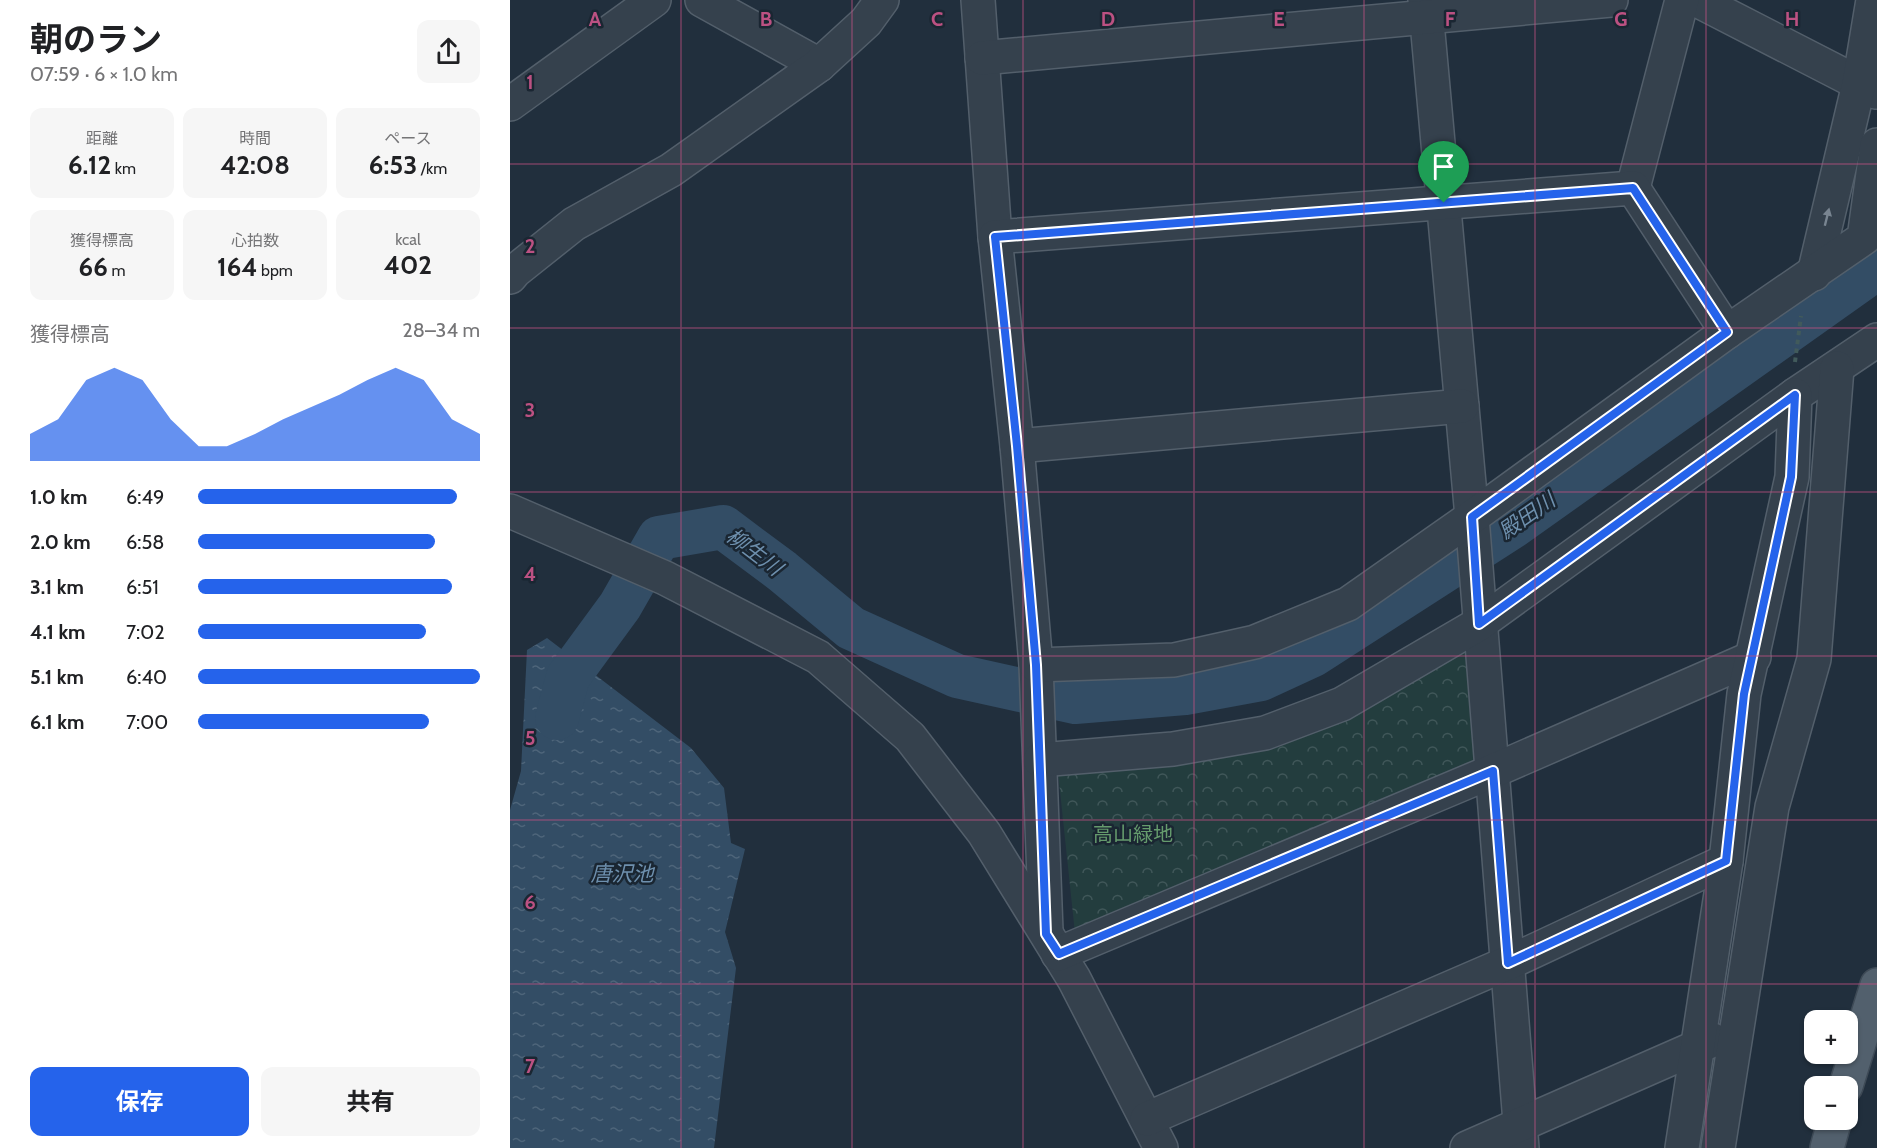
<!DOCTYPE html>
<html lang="ja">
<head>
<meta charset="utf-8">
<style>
  body { margin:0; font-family:Cabin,"Noto Sans JP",sans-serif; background:#f6f6f6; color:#202124; height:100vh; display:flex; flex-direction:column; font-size:22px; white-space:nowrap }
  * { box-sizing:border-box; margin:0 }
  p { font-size:20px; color:#757577 }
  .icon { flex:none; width:33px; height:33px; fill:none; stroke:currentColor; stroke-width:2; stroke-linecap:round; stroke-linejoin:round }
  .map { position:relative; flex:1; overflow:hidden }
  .side { display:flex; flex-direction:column; background:#fff; width:510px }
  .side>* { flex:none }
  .controls { position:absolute; left:1294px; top:1010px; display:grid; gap:12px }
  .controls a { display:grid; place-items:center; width:54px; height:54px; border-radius:12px; background:#fff; box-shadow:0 2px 4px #0004; font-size:30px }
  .pin { position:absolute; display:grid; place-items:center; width:51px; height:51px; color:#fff; margin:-62px -26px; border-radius:50% 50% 50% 0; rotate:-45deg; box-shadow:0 0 6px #0007 }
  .pin .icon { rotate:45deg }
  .round { display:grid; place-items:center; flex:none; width:63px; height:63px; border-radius:12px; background:#f6f6f6 }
  .headline { display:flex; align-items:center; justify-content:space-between; height:102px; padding:0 30px }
  h1 { font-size:33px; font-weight:700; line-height:45px }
  .figures { display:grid; grid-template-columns:repeat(3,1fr); gap:9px; height:102px; padding:6px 30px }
  .figures div { display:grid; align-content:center; border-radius:12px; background:#f6f6f6; text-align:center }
  .figures b { font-size:26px; font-weight:700 }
  .figures small { font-size:16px; font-weight:400 }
  .figures p { font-size:16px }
  .chart { height:168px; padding:12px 30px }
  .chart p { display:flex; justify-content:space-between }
  .chart svg { width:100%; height:108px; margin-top:6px; fill:#2563eb; opacity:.7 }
  .action { display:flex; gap:12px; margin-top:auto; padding:12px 30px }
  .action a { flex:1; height:69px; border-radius:12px; background:#2563eb; color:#fff; font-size:24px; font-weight:700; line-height:69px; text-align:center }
  .action a+a { background:#f6f6f6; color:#202124 }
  ul { padding:0 30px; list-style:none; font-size:20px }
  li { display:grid; grid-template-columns:96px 72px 1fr; align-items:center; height:45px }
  li i { height:15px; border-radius:8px; background:#2563eb }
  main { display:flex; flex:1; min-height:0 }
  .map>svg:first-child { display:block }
  .park { fill:url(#park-crowns) }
  .water { fill:url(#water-ripples) }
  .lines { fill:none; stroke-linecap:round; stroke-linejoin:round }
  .river { stroke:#334d65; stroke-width:44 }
  .minor-casing { stroke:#535f6b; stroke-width:36 }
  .major-casing { stroke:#3e4a56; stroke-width:36 }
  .path { stroke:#415a5b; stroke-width:4; stroke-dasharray:4.5 4.5; stroke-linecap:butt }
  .minor { stroke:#35414d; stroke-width:33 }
  .major { stroke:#52606d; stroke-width:33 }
  .oneway { fill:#798591 }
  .route-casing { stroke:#fff; stroke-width:12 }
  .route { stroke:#2563eb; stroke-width:8 }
  .grid { fill:none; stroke:#bc5182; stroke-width:1.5; stroke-opacity:0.55 }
  .labels { text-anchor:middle; stroke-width:5; stroke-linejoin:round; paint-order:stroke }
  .park-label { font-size:20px; fill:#659b6d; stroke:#1a2632 }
  .water-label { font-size:21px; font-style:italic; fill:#6e90ae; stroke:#1a2632 }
  .grid-label { font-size:20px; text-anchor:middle; font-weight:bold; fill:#bc5182; stroke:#1a2632; stroke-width:5; stroke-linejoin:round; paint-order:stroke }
</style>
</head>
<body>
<main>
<section class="side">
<div class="headline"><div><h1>朝のラン</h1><p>07:59 · 6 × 1.0 km</p></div><a class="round"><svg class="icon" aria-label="share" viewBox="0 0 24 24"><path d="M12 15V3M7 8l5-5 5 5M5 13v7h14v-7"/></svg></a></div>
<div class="figures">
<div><p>距離</p><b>6.12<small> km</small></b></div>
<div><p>時間</p><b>42:08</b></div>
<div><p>ペース</p><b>6:53<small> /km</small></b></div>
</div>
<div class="figures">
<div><p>獲得標高</p><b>66<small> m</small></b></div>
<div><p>心拍数</p><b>164<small> bpm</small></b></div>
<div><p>kcal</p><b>402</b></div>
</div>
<div class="chart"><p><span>獲得標高</span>28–34 m</p>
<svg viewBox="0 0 160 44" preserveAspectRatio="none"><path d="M0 44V33L10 27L20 11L30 6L40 11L50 27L60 38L70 38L80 33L90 27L100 22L110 17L120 11L130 6L140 11L150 27L160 33V44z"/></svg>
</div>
<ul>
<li><b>1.0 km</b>6:49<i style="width:92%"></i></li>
<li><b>2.0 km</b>6:58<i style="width:84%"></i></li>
<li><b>3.1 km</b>6:51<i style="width:90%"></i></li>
<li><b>4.1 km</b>7:02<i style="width:81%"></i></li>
<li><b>5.1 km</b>6:40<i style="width:100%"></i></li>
<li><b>6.1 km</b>7:00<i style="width:82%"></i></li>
</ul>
<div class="action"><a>保存</a><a>共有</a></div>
</section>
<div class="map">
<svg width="1367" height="1148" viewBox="0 0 1367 1148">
  <defs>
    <pattern id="park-crowns" width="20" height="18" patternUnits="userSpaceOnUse" patternTransform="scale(1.5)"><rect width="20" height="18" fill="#233d3e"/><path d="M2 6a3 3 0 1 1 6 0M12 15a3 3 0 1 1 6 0" fill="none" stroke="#405759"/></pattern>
    <pattern id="water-ripples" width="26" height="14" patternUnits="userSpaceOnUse" patternTransform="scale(1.5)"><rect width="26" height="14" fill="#334d65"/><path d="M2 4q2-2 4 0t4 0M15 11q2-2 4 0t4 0" fill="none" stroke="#4e657a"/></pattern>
  </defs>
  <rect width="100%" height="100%" fill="#212f3d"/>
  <polygon class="park" points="960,641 971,762 565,933 548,772 660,762"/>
  <polygon class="water" points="37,638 181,748 214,788 221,843 235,849 215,932 226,968 204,1148 0,1148 0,810 11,771 17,650"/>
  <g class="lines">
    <polyline class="river" points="47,718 58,677 110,606 149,538 213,527 272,571 341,628 447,676 565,702 675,693 751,679 803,655 1002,527 1367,268"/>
    <defs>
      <g id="minor">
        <polyline points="192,0 309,65"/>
        <polyline points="468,0 485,237 507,446 526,665 536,931"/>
        <polyline points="915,0 962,517 1012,1148"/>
        <polyline points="1187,0 1366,92"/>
        <polyline points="472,58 1101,0"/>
        <polyline points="0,104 144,0"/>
        <polyline points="1123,188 1172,0"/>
        <polyline points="485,237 1123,188 1217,332"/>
        <polyline points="1304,274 1349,84 1363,0"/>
        <polyline points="0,277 5,271 64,224 161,170 309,65 356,22 372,0"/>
        <polyline points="507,446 952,406"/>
        <polyline points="0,511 155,578 308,657 400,737 474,833 564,979 651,1148"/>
        <polyline points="526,665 664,660 745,642 838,604 962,517 1217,332 1354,238 1367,145"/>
        <polyline points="530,760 663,749 755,733 832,704 969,624 1285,395 1367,340"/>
        <polyline points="548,954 983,771 1244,657"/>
        <polyline points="637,1119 998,963 1216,861"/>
        <polyline points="957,1148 1203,1040"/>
        <polyline points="1172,1148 1216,861 1234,694 1282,477 1285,395"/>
        <polyline points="1208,1148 1262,807 1304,659 1327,368"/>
      </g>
      <g id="major">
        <polyline points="1336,1086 1367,985"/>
        <polyline points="1317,1148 1325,1119"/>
      </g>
    </defs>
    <use href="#minor" class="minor-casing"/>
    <use href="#major" class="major-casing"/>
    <polyline class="path" points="1285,362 1291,316"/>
    <use href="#minor" class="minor"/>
    <use href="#major" class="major"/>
  </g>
  <defs><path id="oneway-solid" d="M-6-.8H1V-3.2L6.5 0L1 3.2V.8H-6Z" transform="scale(1.5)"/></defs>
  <use class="oneway" href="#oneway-solid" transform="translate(1317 217) rotate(-76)"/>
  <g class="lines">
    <defs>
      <polygon id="route" points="1123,188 1217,332 962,517 969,624 1285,395 1281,477 1234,694 1216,861 998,963 983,771 549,954 536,934 526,665 507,446 485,237"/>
    </defs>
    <use href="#route" class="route-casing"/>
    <use href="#route" class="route"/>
  </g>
  <path class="grid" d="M171,0V1148M342,0V1148M513,0V1148M684,0V1148M854,0V1148M1025,0V1148M1196,0V1148M0,164H1367M0,328H1367M0,492H1367M0,656H1367M0,820H1367M0,984H1367"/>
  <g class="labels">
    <g class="park-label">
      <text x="623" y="841">高山緑地</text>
    </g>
    <g class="water-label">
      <text transform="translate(1017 516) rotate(-35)" y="7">殿田川</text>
      <text transform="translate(244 552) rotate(37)" y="7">柳生川</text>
      <text x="112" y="881">唐沢池</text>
    </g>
  </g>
  <g class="grid-label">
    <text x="85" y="26">A</text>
    <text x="256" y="26">B</text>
    <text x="427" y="26">C</text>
    <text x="598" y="26">D</text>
    <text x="769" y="26">E</text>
    <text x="940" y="26">F</text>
    <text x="1111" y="26">G</text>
    <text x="1282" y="26">H</text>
    <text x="20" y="89">1</text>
    <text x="20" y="253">2</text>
    <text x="20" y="417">3</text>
    <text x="20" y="581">4</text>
    <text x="20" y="745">5</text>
    <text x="20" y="909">6</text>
    <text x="20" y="1073">7</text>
  </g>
</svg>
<div class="controls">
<a>+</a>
<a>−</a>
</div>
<div class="pin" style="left:934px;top:203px;background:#1e9e55"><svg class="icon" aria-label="arrive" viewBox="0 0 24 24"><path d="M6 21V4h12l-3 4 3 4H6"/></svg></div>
</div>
</main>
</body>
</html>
